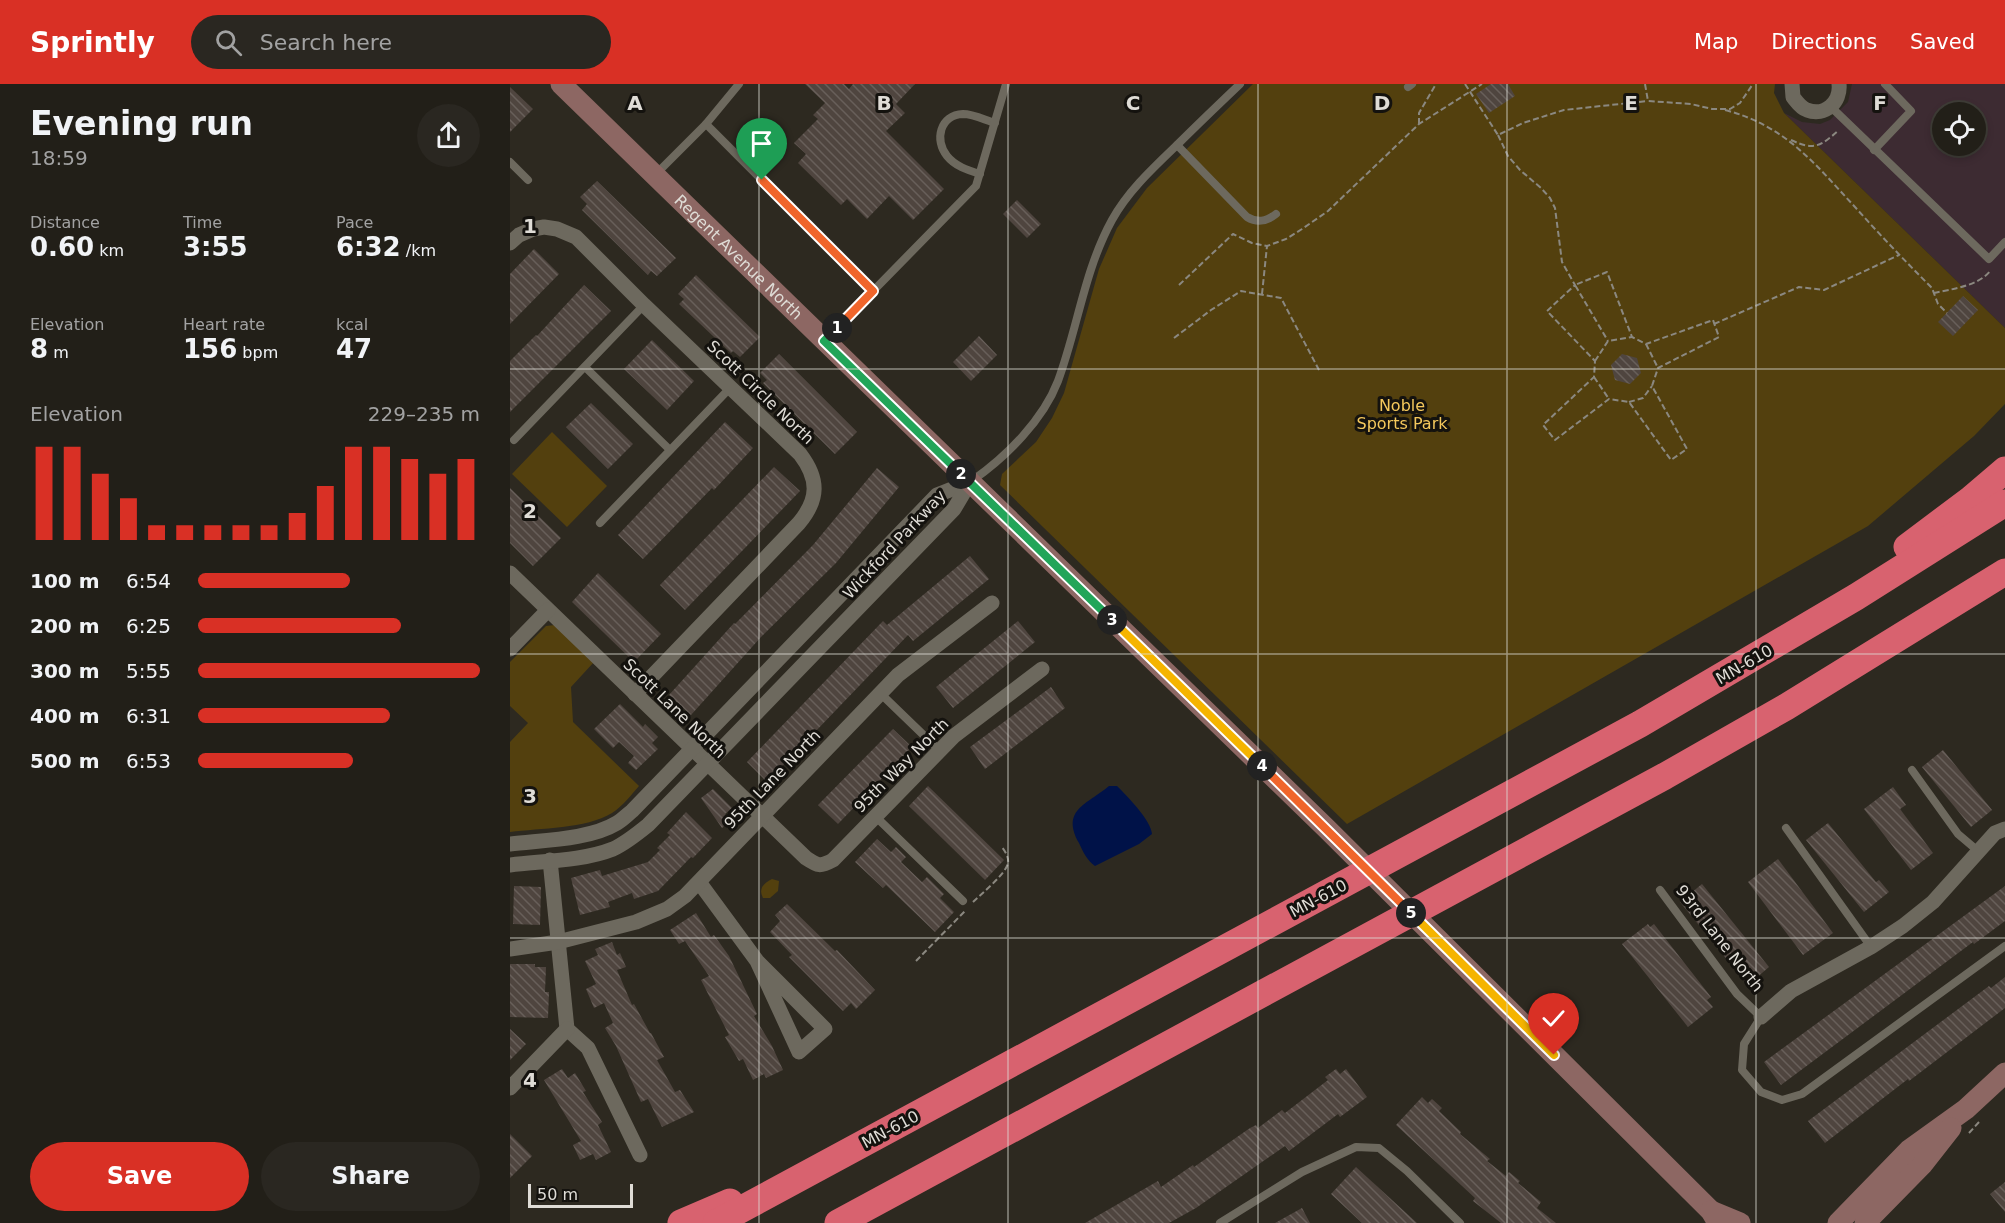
<!DOCTYPE html>
<html lang="en">
<head>
<meta charset="utf-8">
<style>
  body { margin:0; font-family:"DejaVu Sans",sans-serif; background:#2a2721; color:#f1f3f6; height:100vh; display:flex; flex-direction:column; font-size:22px; white-space:nowrap }
  * { box-sizing:border-box; margin:0 }
  p { font-size:20px; color:#a2a2a2 }
  .icon { flex:none; width:33px; height:33px; fill:none; stroke:currentColor; stroke-width:2; stroke-linecap:round; stroke-linejoin:round }
  .map { position:relative; flex:1; overflow:hidden }
  .sheet { display:flex; flex-direction:column; background:#221f18; width:510px }
  .sheet>* { flex:none }
  .controls { position:absolute; left:1422px; top:18px; display:grid; gap:12px }
  .controls a { display:grid; place-items:center; width:54px; height:54px; border-radius:50%; background:#221f18; box-shadow:0 3px 9px #0003,0 0 0 2px #3f3d37; font-size:30px }
  .scale { position:absolute; left:18px; bottom:15px; width:105px; box-sizing:border-box; padding-left:6px; border:3px solid #dfdcd6; border-top:0; font-size:16px; line-height:21px; white-space:nowrap; color:#dfdcd6; -webkit-text-stroke:4px #14120e; paint-order:stroke }
  .pin { position:absolute; display:grid; place-items:center; width:51px; height:51px; color:#fff; margin:-62px -26px; border-radius:50% 50% 50% 0; rotate:-45deg; box-shadow:0 0 6px #0007 }
  .pin .icon { rotate:45deg }
  .km { position:absolute; width:30px; height:30px; margin:-15px; border-radius:50%; background:#222; color:#fff; font-size:16px; line-height:30px; text-align:center }
  .round { display:grid; place-items:center; flex:none; width:63px; height:63px; border-radius:32px; background:#2a2721 }
  .summary { display:flex; align-items:center; justify-content:space-between; height:102px; padding:0 30px }
  h1 { font-size:33px; font-weight:700; line-height:45px }
  .metrics { display:grid; grid-template-columns:repeat(3,1fr); gap:9px; height:102px; padding:6px 30px }
  .metrics div { display:grid; align-content:center }
  .metrics b { font-size:26px; font-weight:700 }
  .metrics small { font-size:16px; font-weight:400 }
  .metrics p { font-size:16px }
  .chart { height:168px; padding:12px 30px }
  .chart p { display:flex; justify-content:space-between }
  .chart svg { width:100%; height:108px; margin-top:6px; stroke:#d93025; stroke-width:6 }
  .action { display:flex; gap:12px; margin-top:auto; padding:12px 30px }
  .action a { flex:1; height:69px; border-radius:36px; background:#d93025; color:#fff; font-size:24px; font-weight:700; line-height:69px; text-align:center }
  .action a+a { background:#2a2721; color:#f1f3f6 }
  ul { padding:0 30px; list-style:none; font-size:20px }
  li { display:grid; grid-template-columns:96px 72px 1fr; align-items:center; height:45px }
  li i { height:15px; border-radius:8px; background:#d93025 }
  header { display:flex; align-items:center; gap:36px; box-sizing:border-box; height:84px; padding:0 30px; background:#d93025; color:#fff }
  header strong { font-size:28px }
  nav { display:flex; gap:33px; margin-inline-start:auto; font-size:21px }
  .search { width:420px; height:54px; background:#2a2721; display:flex; align-items:center; gap:15px; box-sizing:border-box; padding:0 21px; border-radius:33px; color:#a2a2a2; font-size:22px }
  main { display:flex; flex:1; min-height:0 }
  .map>svg:first-child { display:block }
  .commercial { fill:#3d2b32; fill-rule:evenodd }
  .green { fill:#53400e }
  .water { fill:#001248 }
  .building { fill:url(#building-back-hatch) }
  .lines { fill:none; stroke-linecap:round; stroke-linejoin:round }
  .path { stroke:#8b8880; stroke-width:2; stroke-dasharray:6 3; stroke-linecap:butt }
  .lane { stroke:#6d695e; stroke-width:8 }
  .street { stroke:#6d695e; stroke-width:15 }
  .secondary { stroke:#8d6763; stroke-width:21 }
  .highway { stroke:#d8626f; stroke-width:27 }
  .split-1-casing { stroke:#fff; stroke-width:12 }
  .split-2-casing { stroke:#fff; stroke-width:12 }
  .split-3-casing { stroke:#fff; stroke-width:12 }
  .split-4-casing { stroke:#fff; stroke-width:12 }
  .split-5-casing { stroke:#fff; stroke-width:12 }
  .split-6-casing { stroke:#fff; stroke-width:12 }
  .split-1 { stroke:#f0652b; stroke-width:8 }
  .split-2 { stroke:#22a559; stroke-width:8 }
  .split-3 { stroke:#22a559; stroke-width:8 }
  .split-4 { stroke:#f5b400; stroke-width:8 }
  .split-5 { stroke:#f0652b; stroke-width:8 }
  .split-6 { stroke:#f5b400; stroke-width:8 }
  .grid { fill:none; stroke:#dfdcd6; stroke-width:1.5; stroke-opacity:0.55 }
  .labels { text-anchor:middle; stroke-width:6; stroke-linejoin:round; paint-order:stroke }
  .street-label { font-size:16px; fill:#dfdcd6; stroke:#14120e }
  .park-label { font-size:16px; fill:#f4c85c; stroke:#14120e }
  .grid-label { font-size:20px; text-anchor:middle; font-weight:bold; fill:#dfdcd6; stroke:#14120e; stroke-width:6; stroke-linejoin:round; paint-order:stroke }
</style>
</head>
<body>
<header>
<strong>Sprintly</strong>
<div class="search"><svg class="icon" aria-label="search" viewBox="0 0 24 24"><circle cx="10" cy="10" r="6"/><path d="M15 15l6 6"/></svg>Search here</div>
<nav><a>Map</a><a>Directions</a><a>Saved</a></nav>
</header>
<main>
<section class="sheet">
<div class="summary"><div><h1>Evening run</h1><p>18:59</p></div><a class="round"><svg class="icon" aria-label="share" viewBox="0 0 24 24"><path d="M12 15V3M7 8l5-5 5 5M5 13v7h14v-7"/></svg></a></div>
<div class="metrics">
<div><p>Distance</p><b>0.60<small> km</small></b></div>
<div><p>Time</p><b>3:55</b></div>
<div><p>Pace</p><b>6:32<small> /km</small></b></div>
</div>
<div class="metrics">
<div><p>Elevation</p><b>8<small> m</small></b></div>
<div><p>Heart rate</p><b>156<small> bpm</small></b></div>
<div><p>kcal</p><b>47</b></div>
</div>
<div class="chart"><p><span>Elevation</span>229–235 m</p>
<svg viewBox="0 0 160 44" preserveAspectRatio="none"><path d="M5 44V6M15 44V6M25 44V17M35 44V27M45 44V38M55 44V38M65 44V38M75 44V38M85 44V38M95 44V33M105 44V22M115 44V6M125 44V6M135 44V11M145 44V17M155 44V11"/></svg>
</div>
<ul>
<li><b>100 m</b>6:54<i style="width:54%"></i></li>
<li><b>200 m</b>6:25<i style="width:72%"></i></li>
<li><b>300 m</b>5:55<i style="width:100%"></i></li>
<li><b>400 m</b>6:31<i style="width:68%"></i></li>
<li><b>500 m</b>6:53<i style="width:55%"></i></li>
</ul>
<div class="action"><a>Save</a><a>Share</a></div>
</section>
<div class="map">
<svg width="1495" height="1139" viewBox="0 0 1495 1139">
  <defs>
    <pattern id="building-back-hatch" width="6" height="6" patternUnits="userSpaceOnUse" patternTransform="scale(1.5)"><rect width="6" height="6" fill="#4f453f"/><path d="M-1 5l2 2M0 0l6 6M5-1l2 2" fill="none" stroke="#685f5a"/></pattern>
  </defs>
  <rect width="100%" height="100%" fill="#2d2920"/>
  <path class="commercial" d="M1342,0H1495V244L1274,29L1292,38L1310,40L1320,36L1338,18ZM1432,28H1466V62H1432Z"/>
  <g class="green">
    <polygon points="743,0 1265,0 1264,9 1274,29 1495,244 1495,320 1464,352 1358,442 837,740 490,401 492,390 526,358 542,334 554,309 589,185 607,144 637,104"/>
    <polygon points="42,348 97,402 57,443 2,390"/>
    <path d="M45,541L84,578L61,603L63,638L129,702C121,711 113,722 102,729C76,745 30,744 0,748V658L18,639L0,622V578L36,542Z"/>
    <path d="M262,795L269,797L268,807L260,814H253C248,804 254,799 262,795Z"/>
  </g>
  <path class="water" d="M599,702H607C617,712 641,736 642,750L629,760L585,782C577,776 573,768 569,759C551,726 576,721 599,702Z"/>
  <g class="building">
    <polygon points="295,0 334,0 339,5 343,0 405,0 386,20 395,29 376,47 434,105 403,136 379,112 357,135 337,115 331,121 288,79 296,70 284,59 308,35 303,31 315,19"/>
    <polygon points="981,0 998,0 1005,12 979,29 966,10"/>
    <polygon points="0,3 23,25 0,48"/>
    <polygon points="87,97 166,174 147,192 141,187 138,191 72,126 77,120 70,113"/>
    <polygon points="507,116 531,140 517,154 493,130"/>
    <polygon points="24,165 49,190 0,240 0,190"/>
    <polygon points="186,191 250,253 230,273 223,267 221,269 169,220 174,215 168,210"/>
    <polygon points="74,201 101,227 0,328 0,277 26,251 27,252"/>
    <polygon points="1453,212 1468,226 1443,252 1428,238"/>
    <polygon points="469,252 487,271 461,297 443,278"/>
    <polygon points="142,256 184,297 157,326 114,285"/>
    <polygon points="269,270 347,348 325,370 253,299 257,296 250,289"/>
    <polygon points="1112,270 1127,274 1131,289 1120,300 1105,296 1101,281"/>
    <polygon points="81,319 123,360 98,385 56,343"/>
    <polygon points="215,338 243,364 204,406 202,404 133,475 108,451"/>
    <polygon points="264,383 290,407 175,526 150,501"/>
    <polygon points="367,384 389,403 326,479 251,553 181,631 159,611 224,539 225,540 303,461"/>
    <polygon points="0,404 51,454 23,482 0,459"/>
    <polygon points="460,472 479,495 403,557 398,551 257,698 237,678 373,537 377,541"/>
    <polygon points="88,489 151,550 124,578 62,518"/>
    <polygon points="508,537 525,558 443,624 426,603"/>
    <polygon points="541,603 555,624 475,685 460,663"/>
    <polygon points="110,620 133,643 135,640 148,653 142,659 148,665 126,686 118,679 124,672 109,658 103,664 84,645"/>
    <polygon points="383,645 402,663 328,740 308,721"/>
    <polygon points="1433,666 1482,726 1461,743 1412,683"/>
    <polygon points="418,702 494,776 475,796 399,722"/>
    <polygon points="1383,703 1396,721 1390,725 1423,769 1401,786 1354,725"/>
    <polygon points="203,705 222,724 215,730 221,735 212,744 191,714"/>
    <polygon points="176,728 202,754 183,774 181,773 148,807 124,815 122,809 98,818 100,823 70,831 61,794 90,786 92,792 138,778 150,766 147,764 160,751 157,749"/>
    <polygon points="1318,739 1366,798 1369,796 1379,808 1354,828 1296,756"/>
    <polygon points="367,755 381,768 386,763 396,773 391,778 412,798 417,793 434,810 430,814 444,828 425,848 376,801 373,804 345,778"/>
    <polygon points="1268,775 1323,849 1293,871 1238,798"/>
    <polygon points="1192,800 1259,883 1238,901 1170,818"/>
    <polygon points="4,802 31,803 30,841 3,840"/>
    <polygon points="1495,802 1495,837 1464,860 1463,858 1271,1001 1254,978"/>
    <polygon points="277,820 325,867 327,866 365,906 346,925 341,919 333,927 279,873 282,871 260,848 270,837 265,831"/>
    <polygon points="186,829 201,853 204,851 219,872 247,930 244,932 262,962 273,986 256,994 254,990 243,996 233,975 229,977 215,953 219,951 191,896 199,892 175,857 169,860 160,846"/>
    <polygon points="1138,840 1140,843 1144,840 1201,913 1197,916 1203,923 1178,943 1112,860"/>
    <polygon points="102,858 107,871 110,869 116,883 107,886 122,921 124,920 140,949 141,949 154,973 147,976 165,1008 170,1006 184,1028 152,1043 138,1015 131,1018 106,962 95,944 103,939 94,919 84,924 76,905 86,900 75,877 88,871 85,865"/>
    <polygon points="0,880 25,880 25,883 36,883 35,908 39,908 38,934 0,933"/>
    <polygon points="1495,893 1495,924 1399,997 1398,995 1315,1059 1298,1037 1479,902 1481,904"/>
    <polygon points="0,945 16,960 0,976"/>
    <polygon points="52,985 58,994 65,989 76,1007 73,1008 92,1038 88,1041 101,1068 86,1076 83,1070 70,1076 63,1061 71,1057 34,996"/>
    <polygon points="826,985 830,990 836,985 857,1013 830,1033 828,1030 779,1067 775,1062 686,1124 659,1139 575,1139 648,1097 651,1103 683,1081 684,1083 740,1044 746,1041 748,1044 772,1026 775,1029 818,996 815,993"/>
    <polygon points="912,1013 918,1019 922,1015 932,1024 929,1027 951,1048 950,1050 980,1075 977,1077 996,1092 999,1088 1010,1097 1008,1099 1031,1118 1027,1124 1046,1139 991,1139 963,1117 965,1114 886,1041"/>
    <polygon points="0,1050 22,1072 0,1094"/>
    <polygon points="846,1083 907,1139 852,1139 821,1110"/>
    <polygon points="1495,1098 1495,1128 1480,1110"/>
    <polygon points="792,1124 800,1139 765,1139"/>
  </g>
  <g class="lines">
    <g class="path">
      <polyline points="955,0 988,51 1013,39 1054,26 1138,17"/>
      <polyline points="1135,0 1138,17 1181,20 1202,25 1220,25 1230,19 1243,0"/>
      <path d="M1215,26C1276,42 1304,79 1345,123C1370,151 1396,178 1422,204L1428,220L1437,229"/>
      <polyline points="909,40 909,29 926,0"/>
      <polyline points="988,51 998,72 1010,86 1031,104 1040,114 1045,124 1052,178 1065,201 1037,227 1085,277 1084,293 1033,341 1045,356 1099,315 1119,318 1161,376 1177,365 1142,302 1148,284 1209,253 1203,236 1136,260 1122,253 1097,188 1065,201 1098,257"/>
      <path d="M1281,56C1304,67 1311,62 1329,46"/>
      <polyline points="669,201 723,150 742,159 757,162 776,155 792,145 818,127 909,40 972,0"/>
      <path d="M1424,209C1442,205 1469,202 1481,186"/>
      <polyline points="752,210 757,162"/>
      <polyline points="1204,240 1289,203 1314,206 1389,171"/>
      <polyline points="664,254 701,226 731,207 771,214 809,286"/>
      <polyline points="1136,260 1148,284"/>
      <polyline points="1085,277 1098,257 1122,253"/>
      <polyline points="1084,293 1099,315"/>
      <polyline points="1119,318 1133,314 1142,302"/>
      <path d="M463,818C471,810 496,790 498,779C499,773 495,767 491,762"/>
      <polyline points="406,877 455,827"/>
      <polyline points="1459,1049 1469,1038"/>
    </g>
    <g class="lane">
      <polyline points="898,3 902,0"/>
      <polyline points="1321,23 1479,175 1495,158"/>
      <polyline points="196,40 363,207"/>
      <path d="M667,61L737,133C747,139 756,138 766,130"/>
      <polyline points="1364,66 1401,27 1375,0"/>
      <polyline points="0,78 18,96"/>
      <polyline points="146,90 196,40 229,0"/>
      <path d="M470,90C457,86 445,82 437,72C424,56 430,31 453,30C463,30 475,36 485,39"/>
      <polyline points="317,254 466,102 496,0"/>
      <polyline points="75,283 160,366"/>
      <polyline points="4,356 134,221"/>
      <path d="M463,396C497,372 533,336 548,297C568,243 574,187 602,136C618,107 643,84 668,60C688,40 709,20 730,0"/>
      <polyline points="90,439 221,303"/>
      <polyline points="370,609 429,666"/>
      <polyline points="1402,686 1448,750 1468,767"/>
      <polyline points="365,732 453,817"/>
      <polyline points="1276,744 1361,863"/>
      <polyline points="1150,806 1227,910 1251,933 1234,960 1232,986 1251,1008 1272,1016 1292,1010 1495,862"/>
      <polyline points="710,1139 792,1088 846,1063 869,1064 897,1087 950,1139"/>
    </g>
    <g class="street">
      <path d="M1282,0L1283,13C1287,18 1291,24 1297,26C1315,33 1331,18 1329,0"/>
      <path d="M0,159L9,151L23,145L34,143L47,145L66,153L134,221L290,370C309,395 309,415 289,439L125,610"/>
      <path d="M0,489L296,774C308,782 310,783 323,776L444,652L532,585"/>
      <polyline points="0,565 38,526"/>
      <path d="M0,760C32,756 79,756 107,739C112,736 117,731 122,727L427,411L460,398"/>
      <polyline points="40,776 57,945 78,964 130,1071"/>
      <path d="M0,781C32,777 73,777 103,765C116,759 127,750 138,741L444,425L460,398"/>
      <polyline points="189,798 247,877 315,945 289,968 247,877"/>
      <polyline points="0,865 48,858 126,838 157,825 175,812 388,591 482,519"/>
      <polyline points="1251,933 1281,907 1361,863 1393,842 1423,818 1485,749 1495,745"/>
      <polyline points="0,1004 57,945"/>
    </g>
    <g class="secondary">
      <path id="s1" d="M51,0L817,745L1201,1127L1208,1139"/>
      <polyline points="1201,1127 1230,1139"/>
      <polyline points="1328,1139 1399,1066 1456,1025 1495,989"/>
      <polyline points="1355,1139 1412,1081 1441,1044"/>
    </g>
    <g class="highway">
      <polyline points="1397,463 1461,415 1495,386"/>
      <polyline points="171,1139 220,1118"/>
      <polyline points="206,1139 1130,640 1346,513 1495,419"/>
      <polyline points="328,1139 1155,692 1276,623 1495,488"/>
    </g>
  </g>
  <g class="lines">
    <defs>
      <polyline id="split-1" points="252,96 363,207 327,244"/>
      <polyline id="split-2" points="327,244 314,257 451,390"/>
      <polyline id="split-3" points="451,390 602,536"/>
      <polyline id="split-4" points="602,536 752,682"/>
      <polyline id="split-5" points="752,682 901,829"/>
      <polyline id="split-6" points="901,829 1044,971"/>
    </defs>
    <use href="#split-1" class="split-1-casing"/>
    <use href="#split-2" class="split-2-casing"/>
    <use href="#split-3" class="split-3-casing"/>
    <use href="#split-4" class="split-4-casing"/>
    <use href="#split-5" class="split-5-casing"/>
    <use href="#split-6" class="split-6-casing"/>
    <use href="#split-1" class="split-1"/>
    <use href="#split-2" class="split-2"/>
    <use href="#split-3" class="split-3"/>
    <use href="#split-4" class="split-4"/>
    <use href="#split-5" class="split-5"/>
    <use href="#split-6" class="split-6"/>
  </g>
  <path class="grid" d="M249,0V1139M498,0V1139M748,0V1139M997,0V1139M1246,0V1139M0,285H1495M0,570H1495M0,854H1495"/>
  <g class="labels">
    <g class="street-label">
      <text dy="6" stroke="none"><textPath href="#s1" startOffset="248">Regent Avenue North</textPath></text>
      <text transform="translate(251 308) rotate(44)" y="6">Scott Circle North</text>
      <text transform="translate(384 460) rotate(-47)" y="6">Wickford Parkway</text>
      <text transform="translate(1234 580) rotate(-30)" y="6">MN-610</text>
      <text transform="translate(165 624) rotate(44)" y="6">Scott Lane North</text>
      <text transform="translate(391 681) rotate(-45)" y="6">95th Way North</text>
      <text transform="translate(262 695) rotate(-46)" y="6">95th Lane North</text>
      <text transform="translate(808 814) rotate(-28)" y="6">MN-610</text>
      <text transform="translate(1210 854) rotate(52)" y="6">93rd Lane North</text>
      <text transform="translate(380 1045) rotate(-28)" y="6">MN-610</text>
    </g>
    <g class="park-label">
      <text x="892" y="327">Noble<tspan x="892" dy="18">Sports Park</tspan></text>
    </g>
  </g>
  <g class="grid-label">
    <text x="125" y="26">A</text>
    <text x="374" y="26">B</text>
    <text x="623" y="26">C</text>
    <text x="872" y="26">D</text>
    <text x="1121" y="26">E</text>
    <text x="1370" y="26">F</text>
    <text x="20" y="149">1</text>
    <text x="20" y="434">2</text>
    <text x="20" y="719">3</text>
    <text x="20" y="1003">4</text>
  </g>
</svg>
<div class="controls">
<a><svg class="icon" aria-label="locate" viewBox="0 0 24 24"><circle cx="12" cy="12" r="6"/><path d="M12 2v4M12 18v4M2 12h4M18 12h4"/></svg></a>
</div>
<div class="scale">50 m</div>
<div class="pin" style="left:252px;top:96px;background:#1e9e55"><svg class="icon" aria-label="arrive" viewBox="0 0 24 24"><path d="M6 21V4h12l-3 4 3 4H6"/></svg></div>
<div class="pin" style="left:1044px;top:971px;background:#d93025"><svg class="icon" aria-label="check" viewBox="0 0 24 24"><path d="M5 12l5 5 9-10"/></svg></div>
<b class="km" style="left:327px;top:244px">1</b>
<b class="km" style="left:451px;top:390px">2</b>
<b class="km" style="left:602px;top:536px">3</b>
<b class="km" style="left:752px;top:682px">4</b>
<b class="km" style="left:901px;top:829px">5</b>
</div>
</main>
</body>
</html>
